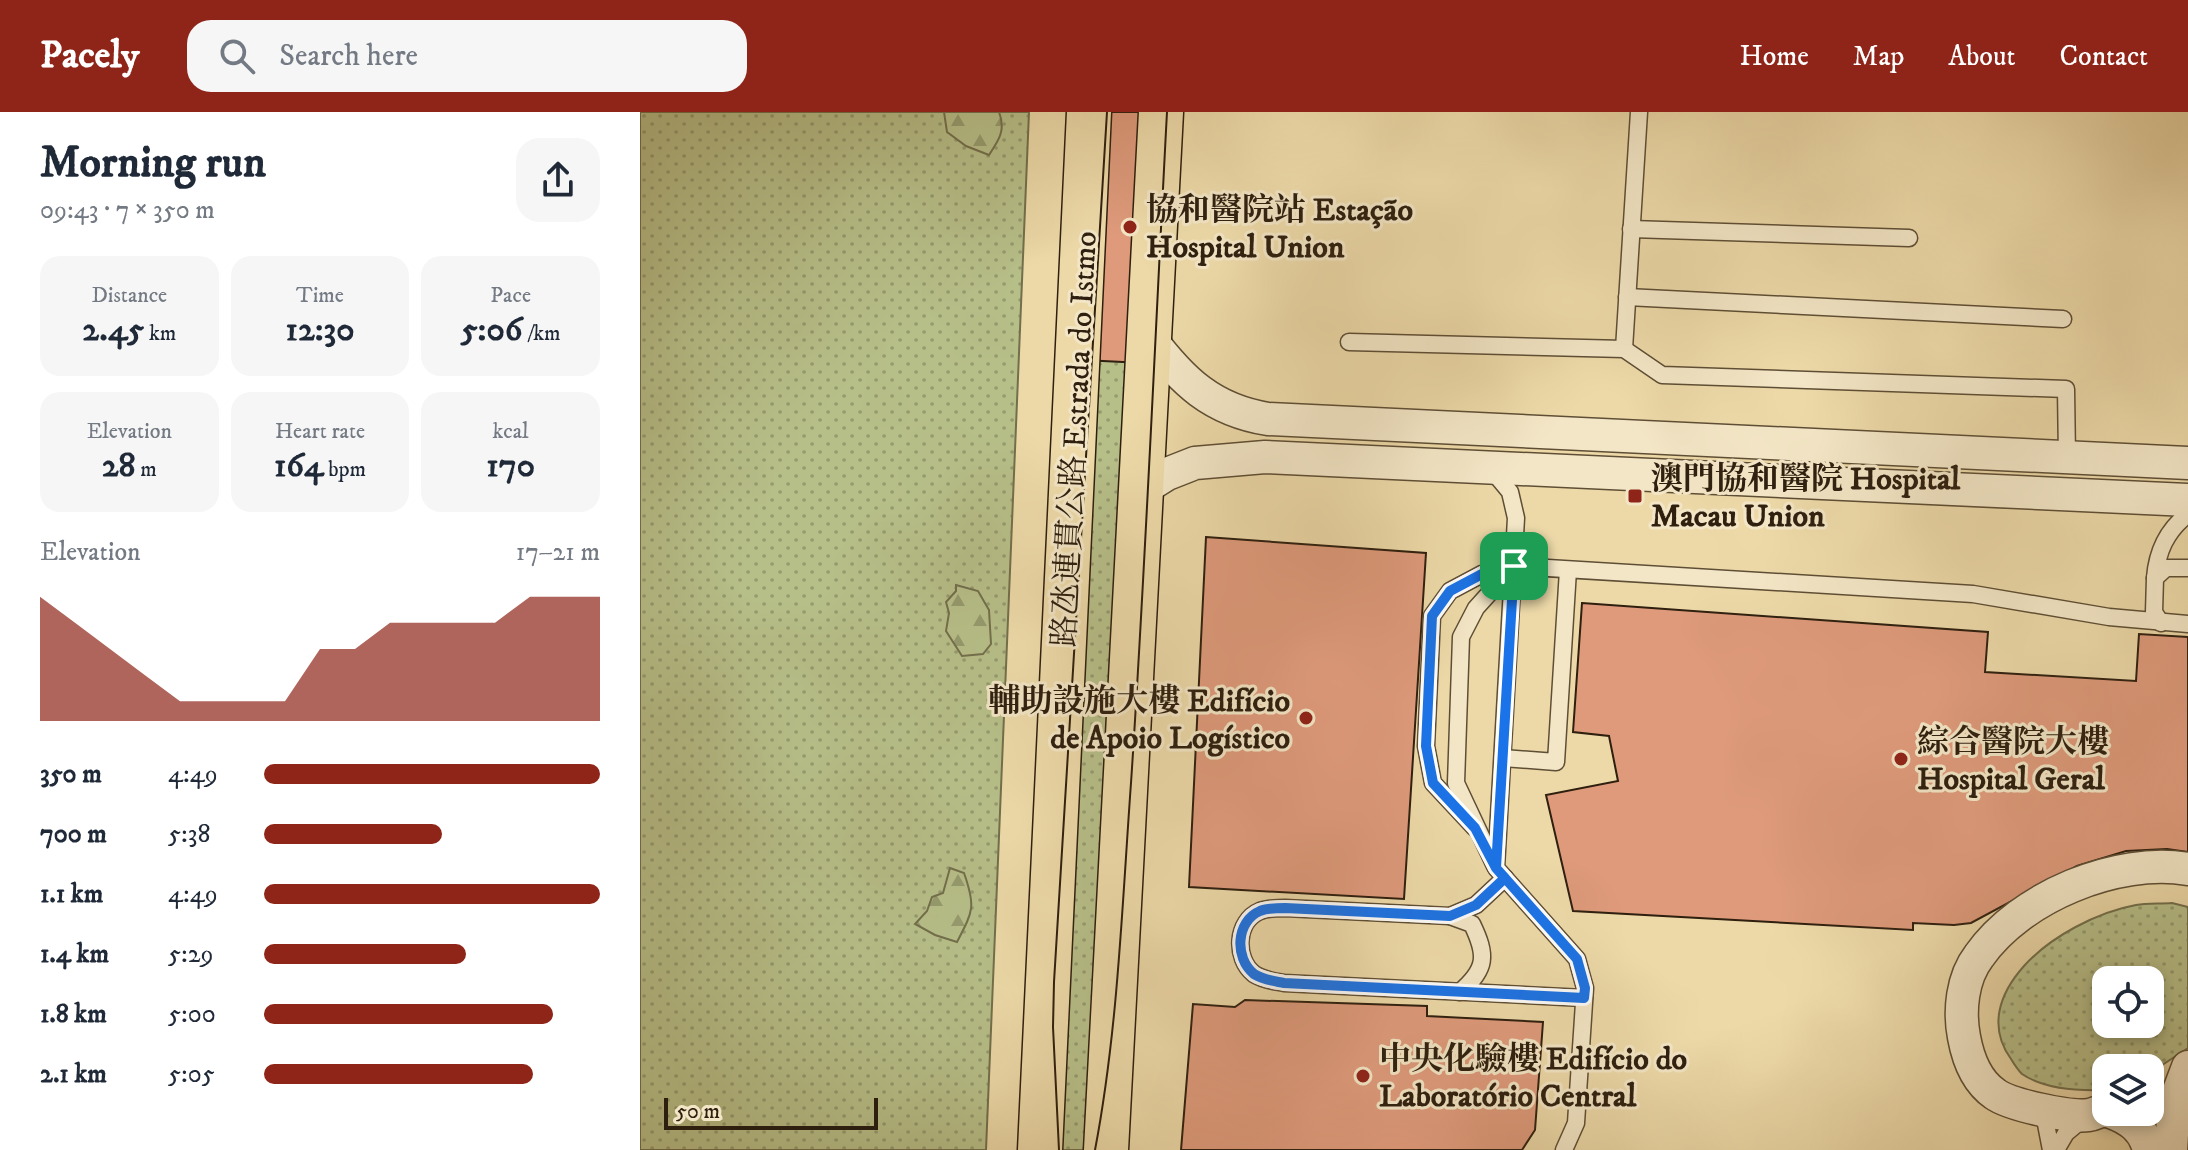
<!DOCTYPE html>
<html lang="en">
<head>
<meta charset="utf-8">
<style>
  body { margin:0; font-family:"IM FELL DW Pica","Noto Serif SC",serif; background:#f6f6f7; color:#1f2937; height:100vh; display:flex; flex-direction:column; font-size:30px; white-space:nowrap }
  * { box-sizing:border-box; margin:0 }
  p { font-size:26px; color:#747a83 }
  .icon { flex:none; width:44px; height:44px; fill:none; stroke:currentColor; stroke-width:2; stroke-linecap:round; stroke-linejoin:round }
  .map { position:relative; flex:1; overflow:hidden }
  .panel { display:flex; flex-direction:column; background:#fff; width:640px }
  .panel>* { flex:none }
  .tools { position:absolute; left:1452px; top:854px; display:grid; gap:16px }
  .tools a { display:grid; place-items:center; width:72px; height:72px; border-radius:16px; background:#fff; box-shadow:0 4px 12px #0003; font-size:40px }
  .scale { position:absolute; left:24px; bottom:20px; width:214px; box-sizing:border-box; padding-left:8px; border:4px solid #2e1f0f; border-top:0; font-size:22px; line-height:28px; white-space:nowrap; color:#2e1f0f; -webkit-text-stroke:6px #f3e6c6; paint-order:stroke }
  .pin { position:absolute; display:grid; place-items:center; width:68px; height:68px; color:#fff; margin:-34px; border-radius:16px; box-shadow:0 4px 12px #0006 }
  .round { display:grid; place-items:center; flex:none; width:84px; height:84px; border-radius:24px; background:#f6f6f7 }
  .head { display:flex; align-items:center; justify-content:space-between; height:136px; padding:0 40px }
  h1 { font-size:44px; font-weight:700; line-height:60px }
  .metrics { display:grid; grid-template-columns:repeat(3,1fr); gap:12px; height:136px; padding:8px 40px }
  .metrics div { display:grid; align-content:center; border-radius:20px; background:#f6f6f7; text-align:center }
  .metrics b { font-size:34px; font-weight:700 }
  .metrics small { font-size:22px; font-weight:400 }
  .metrics p { font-size:22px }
  .chart { height:224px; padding:16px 40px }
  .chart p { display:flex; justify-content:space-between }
  .chart svg { width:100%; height:144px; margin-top:8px; fill:#8f2418; opacity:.7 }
  ul { padding:0 40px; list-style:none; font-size:26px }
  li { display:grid; grid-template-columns:128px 96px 1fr; align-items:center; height:60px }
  li i { height:20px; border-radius:10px; background:#8f2418 }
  header { display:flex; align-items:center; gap:48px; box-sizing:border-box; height:112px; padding:0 40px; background:#8f2418; color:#fff }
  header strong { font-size:38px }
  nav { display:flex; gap:44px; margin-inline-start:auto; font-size:28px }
  .search { width:560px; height:72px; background:#f6f6f7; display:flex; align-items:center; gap:20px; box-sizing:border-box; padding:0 28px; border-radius:24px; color:#747a83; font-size:30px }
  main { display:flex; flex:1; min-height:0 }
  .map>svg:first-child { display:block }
  .grass { fill:url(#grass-dots); stroke:#726f4c; stroke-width:2; fill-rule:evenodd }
  .forest { fill:url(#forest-firs); stroke:#726f4c; stroke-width:2 }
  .building { fill:#de9a7b; stroke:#2e1f0f; stroke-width:2 }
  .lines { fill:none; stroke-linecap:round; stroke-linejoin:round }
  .lane-casing { stroke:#5e4e35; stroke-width:19 }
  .street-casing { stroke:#5e4e35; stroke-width:35 }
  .primary-casing { stroke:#2e1f0f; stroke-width:47 }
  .lane { stroke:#f3e6c6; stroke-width:16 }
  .street { stroke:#f3e6c6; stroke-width:32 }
  .primary { stroke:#edd9a8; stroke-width:44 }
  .tram { stroke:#2e1f0f; stroke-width:2 }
  .route-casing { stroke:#fff; stroke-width:16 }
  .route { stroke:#1a73e8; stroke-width:10 }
  .poi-dot { fill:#8f2418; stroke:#f3e6c6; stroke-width:3 }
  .labels { text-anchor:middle; stroke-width:6; stroke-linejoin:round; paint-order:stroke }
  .poi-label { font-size:32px; font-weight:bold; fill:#2e1f0f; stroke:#f3e6c6; text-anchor:start }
  .street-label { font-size:32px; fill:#2e1f0f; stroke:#f3e6c6 }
</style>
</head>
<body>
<header>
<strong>Pacely</strong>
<div class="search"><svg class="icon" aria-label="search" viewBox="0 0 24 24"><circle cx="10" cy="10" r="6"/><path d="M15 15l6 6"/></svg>Search here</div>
<nav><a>Home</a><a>Map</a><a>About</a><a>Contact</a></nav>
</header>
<main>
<section class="panel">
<div class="head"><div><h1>Morning run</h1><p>09:43 · 7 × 350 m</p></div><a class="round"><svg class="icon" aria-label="share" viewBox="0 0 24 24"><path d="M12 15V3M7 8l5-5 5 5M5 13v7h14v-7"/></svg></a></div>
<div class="metrics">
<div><p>Distance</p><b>2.45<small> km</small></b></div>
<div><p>Time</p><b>12:30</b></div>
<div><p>Pace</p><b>5:06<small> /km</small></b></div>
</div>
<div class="metrics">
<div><p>Elevation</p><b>28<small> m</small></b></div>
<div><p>Heart rate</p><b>164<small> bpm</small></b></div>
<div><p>kcal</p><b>170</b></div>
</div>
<div class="chart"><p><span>Elevation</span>17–21 m</p>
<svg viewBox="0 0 160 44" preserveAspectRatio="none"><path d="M0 44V6L10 14L20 22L30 30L40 38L50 38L60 38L70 38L80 22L90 22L100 14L110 14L120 14L130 14L140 6L150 6L160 6V44z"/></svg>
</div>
<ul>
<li><b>350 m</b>4:49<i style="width:100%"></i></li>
<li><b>700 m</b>5:38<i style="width:53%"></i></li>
<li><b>1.1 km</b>4:49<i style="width:100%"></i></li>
<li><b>1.4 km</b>5:29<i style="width:60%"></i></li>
<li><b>1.8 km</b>5:00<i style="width:86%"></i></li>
<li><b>2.1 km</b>5:05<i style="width:80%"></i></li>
</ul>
</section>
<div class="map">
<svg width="1548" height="1038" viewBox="0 0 1548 1038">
  <defs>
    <pattern id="grass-dots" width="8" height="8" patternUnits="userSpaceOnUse" patternTransform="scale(2)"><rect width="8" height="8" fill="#b7bf89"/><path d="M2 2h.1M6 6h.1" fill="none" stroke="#959b6e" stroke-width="1.8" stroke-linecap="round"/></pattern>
    <pattern id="forest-firs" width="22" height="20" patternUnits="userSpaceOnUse" patternTransform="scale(2)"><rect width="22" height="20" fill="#b7bf89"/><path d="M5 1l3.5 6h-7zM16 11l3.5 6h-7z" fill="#959b6e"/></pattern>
  </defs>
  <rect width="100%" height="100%" fill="#edd9a8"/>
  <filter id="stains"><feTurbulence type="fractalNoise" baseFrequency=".0025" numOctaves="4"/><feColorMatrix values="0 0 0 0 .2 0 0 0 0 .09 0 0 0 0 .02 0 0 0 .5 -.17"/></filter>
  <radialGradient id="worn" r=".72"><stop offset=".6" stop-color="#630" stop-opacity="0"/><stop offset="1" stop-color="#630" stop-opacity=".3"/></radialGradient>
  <g class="grass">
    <polygon points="0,0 389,0 346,1038 0,1038"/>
    <polygon points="461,0 513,0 451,1038 411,1038"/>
    <path d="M1532,791L1548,795V936L1510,961V956H1466L1465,978C1439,979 1404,977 1382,962C1378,958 1374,952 1371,947C1348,915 1359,882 1384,854C1410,825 1457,800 1496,793C1507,791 1520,792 1532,791ZM1466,868H1510V912H1466Z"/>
  </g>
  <g class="forest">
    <path d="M304,0H359C366,18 359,28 349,43L326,34L307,20Z"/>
    <polygon points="316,473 338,479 349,498 351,532 343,542 322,544 306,519 309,501 306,490 316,479"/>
    <path d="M310,756L324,761C336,795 333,799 317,830L295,823L275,812L287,799L292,785L303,781Z"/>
  </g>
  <g class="building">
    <polygon points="456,0 536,0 523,252 443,248"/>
    <polygon points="566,425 786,441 764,787 549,775"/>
    <polygon points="942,491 1348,520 1345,560 1496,569 1499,522 1548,525 1548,740 1527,737 1486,739 1437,754 1331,811 1314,813 1273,811 1273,818 933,799 906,683 978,669 969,624 933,620"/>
    <polygon points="605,888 787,894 787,904 903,910 895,1018 882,1038 541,1038 553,892 595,895"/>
  </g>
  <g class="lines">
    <defs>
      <g id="lane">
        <polyline points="991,117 1269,126"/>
        <polyline points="987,185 1423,207"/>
        <polyline points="709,230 984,237 1022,263 1426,277 1427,346"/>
        <polyline points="984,237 999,0"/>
        <polyline points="851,357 870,380 876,406 856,756 937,847 945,876 936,1011 924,1038"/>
        <path d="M1515,466C1517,440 1526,419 1548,402"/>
        <polyline points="1521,511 1514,500 1515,466 1526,456 1548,456"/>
        <polyline points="863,646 916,650 928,458"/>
        <polyline points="835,716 793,671 786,634 792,504 810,479 842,462 874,454 1333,482 1469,505 1548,512"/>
        <polyline points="855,754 816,671 821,525 836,496 874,454"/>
        <path d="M865,766L836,793L810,804L645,796C638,796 628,796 620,799C596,809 594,846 614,862C623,868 634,869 644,871L944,886"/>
        <path d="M810,804L832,812C847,843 847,857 820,880"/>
        <polyline points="1397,999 1405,1007 1411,1038"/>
        <polyline points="1416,1038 1426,1021 1444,1006"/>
      </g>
      <g id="street">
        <path d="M509,225C542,269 572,298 628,307L1548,351"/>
        <polyline points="500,379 527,362 555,351 625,345 1548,388"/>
        <path d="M1466,999C1459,998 1456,1002 1449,1003C1431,1006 1370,993 1355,982C1336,969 1328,947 1324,925C1319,899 1322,866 1339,844C1380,785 1477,745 1548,757"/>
        <path d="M1471,1000C1490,1007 1504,1017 1509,1038"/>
        <polyline points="1531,1038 1534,992 1548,955"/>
      </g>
      <g id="primary">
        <polyline points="400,1038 449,0"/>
        <polyline points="466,1038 521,0"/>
      </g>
    </defs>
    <use href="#lane" class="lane-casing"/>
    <use href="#street" class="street-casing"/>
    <use href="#primary" class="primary-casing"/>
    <use href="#lane" class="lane"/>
    <use href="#street" class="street"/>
    <use href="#primary" class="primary"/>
    <g class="tram">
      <polyline points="419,1038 413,915 414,870 467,0"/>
      <path d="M455,1038C478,917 482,794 491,671C506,447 515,224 527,0"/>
    </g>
  </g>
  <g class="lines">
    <defs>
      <path id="route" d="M874,454L856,756L865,766L836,793L810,804L645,796C637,796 628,796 620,799C596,809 594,846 614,862C623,868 634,869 644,871L944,886L945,876L937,847L856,756L835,716L793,671L786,634L792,504L810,479L842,462L874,454"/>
    </defs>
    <use href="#route" class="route-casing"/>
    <use href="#route" class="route"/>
  </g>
  <g class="poi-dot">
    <circle cx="490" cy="115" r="8"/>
    <rect x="987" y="376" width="16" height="16" rx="4"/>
    <circle cx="666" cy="606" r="8"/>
    <circle cx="1261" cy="647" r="8"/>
    <circle cx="723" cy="964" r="8"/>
  </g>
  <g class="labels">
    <g class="poi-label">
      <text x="506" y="108">協和醫院站 Estação<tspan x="506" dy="37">Hospital Union</tspan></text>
      <text x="1011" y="377">澳門協和醫院 Hospital<tspan x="1011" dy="37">Macau Union</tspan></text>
      <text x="650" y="599" text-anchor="end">輔助設施大樓 Edifício<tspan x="650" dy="37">de Apoio Logístico</tspan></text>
      <text x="1277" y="640">綜合醫院大樓<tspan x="1277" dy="37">Hospital Geral</tspan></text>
      <text x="739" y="957">中央化驗樓 Edifício do<tspan x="739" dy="37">Laboratório Central</tspan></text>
    </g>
    <g class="street-label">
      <text transform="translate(434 327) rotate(-87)" y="11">路氹連貫公路 Estrada do Istmo</text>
    </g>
  </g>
  <rect width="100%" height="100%" filter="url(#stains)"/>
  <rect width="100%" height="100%" fill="url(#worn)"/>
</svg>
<div class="tools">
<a><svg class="icon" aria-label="locate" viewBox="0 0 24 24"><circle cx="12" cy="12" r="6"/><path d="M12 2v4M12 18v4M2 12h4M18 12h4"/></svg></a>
<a><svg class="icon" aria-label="layers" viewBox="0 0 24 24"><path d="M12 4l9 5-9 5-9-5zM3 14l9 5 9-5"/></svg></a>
</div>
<div class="scale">50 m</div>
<div class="pin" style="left:874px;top:454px;background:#1e9e55"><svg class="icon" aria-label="arrive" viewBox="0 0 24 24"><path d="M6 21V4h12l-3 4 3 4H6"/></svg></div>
</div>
</main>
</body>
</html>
